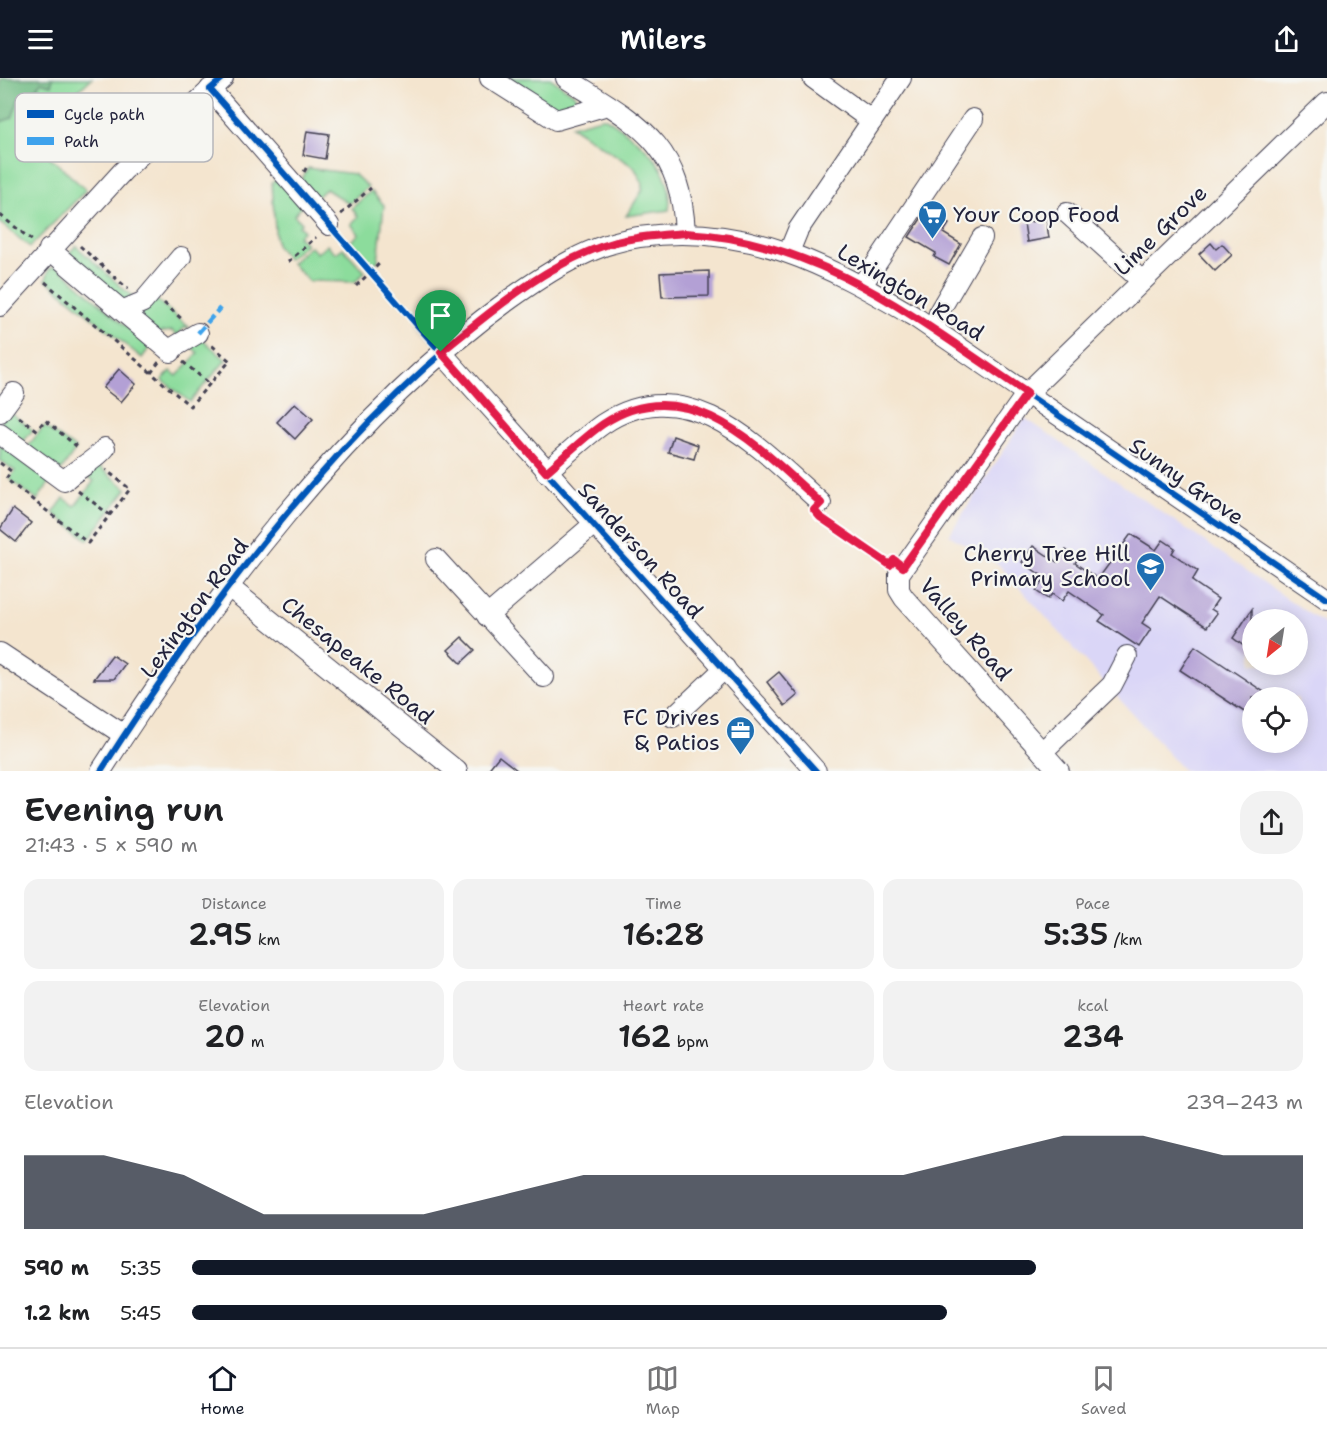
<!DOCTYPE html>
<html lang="en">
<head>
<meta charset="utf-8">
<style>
  body { margin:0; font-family:"Shantell Sans",sans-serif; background:#f2f2f2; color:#202124; height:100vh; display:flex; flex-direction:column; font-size:22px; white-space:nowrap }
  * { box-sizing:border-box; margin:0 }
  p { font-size:20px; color:#757577 }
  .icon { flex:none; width:33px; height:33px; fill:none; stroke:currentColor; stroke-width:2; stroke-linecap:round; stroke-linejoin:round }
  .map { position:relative; height:693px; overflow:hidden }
  .details { display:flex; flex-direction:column; background:#fff; flex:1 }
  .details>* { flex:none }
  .needle { width:39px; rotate:210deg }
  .controls { position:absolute; left:1242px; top:531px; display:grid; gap:12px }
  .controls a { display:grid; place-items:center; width:66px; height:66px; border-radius:50%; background:#fff; box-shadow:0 3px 15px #0003; font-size:30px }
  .pin { position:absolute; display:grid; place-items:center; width:51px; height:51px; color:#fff; margin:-62px -26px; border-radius:50% 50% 50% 0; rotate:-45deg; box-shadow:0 0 6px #0007 }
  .pin .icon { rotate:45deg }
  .round { display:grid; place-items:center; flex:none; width:63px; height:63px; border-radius:24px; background:#f2f2f2 }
  .headline { display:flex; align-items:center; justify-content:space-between; height:102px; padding:0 24px }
  h1 { font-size:33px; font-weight:600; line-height:45px }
  .stats { display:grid; grid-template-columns:repeat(3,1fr); gap:9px; height:102px; padding:6px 24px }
  .stats div { display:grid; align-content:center; border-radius:15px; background:#f2f2f2; text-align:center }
  .stats b { font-size:30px; font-weight:600 }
  .stats small { font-size:16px; font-weight:400 }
  .stats p { font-size:16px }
  .chart { height:168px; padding:12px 24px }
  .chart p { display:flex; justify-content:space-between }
  .chart svg { width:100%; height:108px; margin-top:6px; fill:#111827; opacity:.7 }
  ul { padding:0 24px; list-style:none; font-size:20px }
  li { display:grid; grid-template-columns:96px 72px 1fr; align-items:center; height:45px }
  li i { height:15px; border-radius:8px; background:#111827 }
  header { display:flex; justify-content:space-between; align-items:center; height:78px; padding:0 24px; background:#111827; color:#fff; font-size:27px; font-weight:600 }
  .tabs { display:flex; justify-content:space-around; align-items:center; height:84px; border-top:2px solid #e0e0e0; background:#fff; font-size:16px; color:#757577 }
  .tabs a { display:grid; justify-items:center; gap:3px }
  .tabs .current { color:#111827 }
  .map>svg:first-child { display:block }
  .built { fill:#dad6f7; fill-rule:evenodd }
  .green { fill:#8cdc9c; stroke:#577f6c; stroke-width:1.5 }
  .forest { fill:#71bc84; stroke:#4a6f60; stroke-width:1.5 }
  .building { fill:#b3a0d5 }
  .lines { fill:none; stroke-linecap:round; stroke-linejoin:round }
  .minor-casing { stroke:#423f51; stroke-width:22 }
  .path { stroke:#423f51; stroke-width:3; stroke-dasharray:4.5 4.5; stroke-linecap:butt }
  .minor { stroke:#fff; stroke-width:20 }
  .quiet { stroke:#3ea2ec; stroke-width:4.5; stroke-dasharray:9 4.5; stroke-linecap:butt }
  .cycleway-casing { stroke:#f6f6f2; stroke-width:10 }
  .cycleway { stroke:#0057b8; stroke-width:6 }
  .route-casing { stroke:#fff; stroke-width:12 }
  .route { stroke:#e11d48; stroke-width:8 }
  .labels { text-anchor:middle; stroke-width:4.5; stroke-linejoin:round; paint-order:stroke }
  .poi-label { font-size:22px; fill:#22223b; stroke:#f6f6f2; text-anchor:end }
  .street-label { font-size:22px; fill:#22223b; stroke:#f6f6f2 }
  .key { fill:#f6f6f2; stroke:#b6b6bb; stroke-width:1.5 }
  .key-label { font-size:16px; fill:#22223b }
</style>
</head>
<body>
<header><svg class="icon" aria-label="menu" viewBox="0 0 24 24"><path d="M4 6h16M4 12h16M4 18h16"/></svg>Milers<svg class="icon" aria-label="share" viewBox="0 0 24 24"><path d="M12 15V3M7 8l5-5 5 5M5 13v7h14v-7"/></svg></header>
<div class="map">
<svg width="1327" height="693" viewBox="0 0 1327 693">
  <rect width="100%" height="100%" fill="#f6f6f2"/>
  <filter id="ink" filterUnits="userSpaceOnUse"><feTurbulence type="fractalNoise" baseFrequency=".0167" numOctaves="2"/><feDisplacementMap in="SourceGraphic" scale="12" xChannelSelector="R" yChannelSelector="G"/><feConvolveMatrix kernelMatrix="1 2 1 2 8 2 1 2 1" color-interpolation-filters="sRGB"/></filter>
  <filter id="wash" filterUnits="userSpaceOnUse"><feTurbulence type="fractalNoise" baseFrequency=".008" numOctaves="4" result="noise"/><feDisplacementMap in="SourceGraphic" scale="24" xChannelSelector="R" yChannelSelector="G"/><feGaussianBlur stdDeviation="1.35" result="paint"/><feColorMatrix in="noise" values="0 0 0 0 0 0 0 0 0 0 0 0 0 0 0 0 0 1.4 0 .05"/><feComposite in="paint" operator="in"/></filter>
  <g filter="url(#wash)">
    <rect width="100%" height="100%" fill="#f4e5cf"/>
    <path class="built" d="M1025,340L1327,548V693H1184L999,487L949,457ZM1252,542H1298V586H1252ZM1252,620H1298V664H1252Z"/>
    <g class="green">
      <polygon points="53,0 92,0 28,59 86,112 30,169 0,145 0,44 12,40 19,20 32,16 41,4 51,7"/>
      <polygon points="499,0 550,0 575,17 577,26 560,34"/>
      <path d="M601,40H606C638,61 676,89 669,132L626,138L642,113L643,106L634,89L571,48Z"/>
      <polygon points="308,90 354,96 368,109 349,126 326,111 316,120 301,102"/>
      <polygon points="278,99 303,127 294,137 302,145 299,148 304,153 298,158 306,166 288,181 276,167 272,105"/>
      <polygon points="371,113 384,127 378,183 370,188 349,165 359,156 351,146 358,139 352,130"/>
      <polygon points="327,167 336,175 343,170 365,194 355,204 309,203 291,185 310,168 317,175"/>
      <polygon points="76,168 136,222 126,226 67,177"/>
      <polygon points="57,188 150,269 142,280 46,202 49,191"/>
      <polygon points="152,218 190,250 185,249 177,258 172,253 156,255 132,235"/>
      <polygon points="200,259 226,282 190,324 162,302 171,293 177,298 198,275 189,267"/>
      <polygon points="7,332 33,352 23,364 2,348 2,340"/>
      <polygon points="44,348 76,371 61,393 28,368"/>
      <polygon points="0,366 50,404 37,422 9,401 15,393 0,382"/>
      <polygon points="96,386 127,411 88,462 53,435 64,420 75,428 94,403 83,395"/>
    </g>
    <polygon class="forest" points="2,0 53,0 51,7 41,4 32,16 19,20 12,40 0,44 0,3"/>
    <g id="blocks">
      <g class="building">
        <polygon points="307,53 329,56 325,81 303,77"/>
        <polygon points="926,133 949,146 943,155 961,166 949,187 934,179 936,175 909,159"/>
        <polygon points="1046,141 1049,160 1027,164 1024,145"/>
        <polygon points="1211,165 1216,171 1222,166 1232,177 1215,193 1199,176"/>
        <polygon points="709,193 709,218 662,219 660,195"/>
        <polygon points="119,291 136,306 121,324 103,310"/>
        <polygon points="295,325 313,341 295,361 277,344"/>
        <polygon points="673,358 698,367 694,381 668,374"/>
        <polygon points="13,431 31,445 16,464 0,451"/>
        <polygon points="1131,456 1156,472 1163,462 1175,470 1172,475 1198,493 1192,503 1218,521 1211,531 1217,535 1207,549 1160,518 1142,545 1151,551 1139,569 1099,543 1104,537 1069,513 1062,523 1052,516 1048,521 1036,513 1045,500 1022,484 1033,468 1057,484 1066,472 1078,480 1075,485 1098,501"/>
        <polygon points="1252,531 1252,574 1233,560"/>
        <polygon points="462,559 475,572 461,585 448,572"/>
        <polygon points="1195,568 1273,620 1252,620 1252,639 1180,592"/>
        <polygon points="112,577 125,586 114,601 94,601"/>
        <polygon points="779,594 798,617 785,628 767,604"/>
        <polygon points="499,678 518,693 487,693"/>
      </g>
    </g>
  </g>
  <g filter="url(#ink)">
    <use href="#blocks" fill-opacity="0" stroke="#423f51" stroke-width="1.5"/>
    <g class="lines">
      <defs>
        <g id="minor">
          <polyline points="490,0 556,42 608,27"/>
          <path d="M566,0C636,45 681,63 685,155"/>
          <polyline points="813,0 872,43"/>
          <polyline points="210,11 329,147"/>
          <polyline points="1067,135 1142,203"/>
          <polyline points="49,171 171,274"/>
          <polyline points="789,174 798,152 901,0"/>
          <polyline points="862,207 973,41"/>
          <polyline points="0,228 123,93 223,0"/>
          <polyline points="124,232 143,224 181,179"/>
          <polyline points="934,252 940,232 982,160"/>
          <polyline points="169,272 198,255"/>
          <polyline points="441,274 816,693"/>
          <polyline points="0,334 14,315"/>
          <path d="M0,356L64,403C78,389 93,385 105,370"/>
          <path d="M546,394C565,378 583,360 603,346C688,289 762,372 821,425"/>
          <polyline points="436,481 544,599"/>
          <polyline points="229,509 457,693"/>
          <polyline points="487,538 594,446"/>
          <polyline points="0,575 124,657"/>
          <polyline points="673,639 725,590"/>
          <polyline points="1042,674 1112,607 1127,578"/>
          <path d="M101,693C208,526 347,338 510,221C548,194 591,166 639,159C746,144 826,186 915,239L1327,521"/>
          <polyline points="1059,693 904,520 899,512 899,496 1027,315 1327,24"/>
        </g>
      </defs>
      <use href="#minor" class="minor-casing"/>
      <g class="path">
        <polyline points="304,94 308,87"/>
        <polyline points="341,136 371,110"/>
        <polyline points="0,137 34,164"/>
        <polyline points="80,168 128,211"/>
        <polyline points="288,184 316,159"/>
        <polyline points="45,204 190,328 230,283 209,265"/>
        <polyline points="356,208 380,185"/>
        <polyline points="164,225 184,243"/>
        <polyline points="183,284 210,306"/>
        <polyline points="151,295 159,284"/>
        <polyline points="19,339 37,352 45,342 80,371"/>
        <polyline points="0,385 11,393 6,401 88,465 130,411 106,392"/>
        <polyline points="78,413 110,437"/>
        <polyline points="824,442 886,484"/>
      </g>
      <use href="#minor" class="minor"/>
      <polyline class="quiet" points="198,255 220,230"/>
      <defs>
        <g id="cycleway">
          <polyline points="223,0 210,11 546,394 816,693"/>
          <path d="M101,693C208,526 347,338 510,221C548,194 591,166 639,159C746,144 826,186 915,239L1327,521"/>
        </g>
      </defs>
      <use href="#cycleway" class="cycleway-casing"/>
      <use href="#cycleway" class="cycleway"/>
    </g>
  </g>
  <g class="lines" filter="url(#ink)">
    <defs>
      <path id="route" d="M685,155C821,162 918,242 1027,315L903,489L894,482L890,487L820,439L814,432L821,425C762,372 688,289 603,346C583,360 565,378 546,394L441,274C493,232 550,182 616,164C639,158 662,157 685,155Z"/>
    </defs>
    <use href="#route" class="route-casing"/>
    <use href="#route" class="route"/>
  </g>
  <defs>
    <symbol id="supermarket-pin" viewBox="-11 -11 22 30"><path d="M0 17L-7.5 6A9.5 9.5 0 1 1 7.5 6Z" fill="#1f6fb2" stroke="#f6f6f2"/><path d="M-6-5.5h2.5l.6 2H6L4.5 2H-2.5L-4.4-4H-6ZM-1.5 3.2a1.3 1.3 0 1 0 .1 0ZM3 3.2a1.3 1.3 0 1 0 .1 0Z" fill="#fff"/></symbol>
    <symbol id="school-pin" viewBox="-11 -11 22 30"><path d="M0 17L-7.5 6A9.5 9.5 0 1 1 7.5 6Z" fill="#1f6fb2" stroke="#f6f6f2"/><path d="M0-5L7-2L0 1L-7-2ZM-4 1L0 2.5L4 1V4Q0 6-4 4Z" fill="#fff"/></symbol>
    <symbol id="office-pin" viewBox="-11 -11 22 30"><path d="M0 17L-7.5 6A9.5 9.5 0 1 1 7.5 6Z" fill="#1f6fb2" stroke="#f6f6f2"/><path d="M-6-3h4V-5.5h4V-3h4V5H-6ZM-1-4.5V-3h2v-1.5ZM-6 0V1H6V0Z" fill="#fff"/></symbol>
  </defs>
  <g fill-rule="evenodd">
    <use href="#supermarket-pin" x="916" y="120" width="33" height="45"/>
    <use href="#school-pin" x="1134" y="472" width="33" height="45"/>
    <use href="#office-pin" x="724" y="636" width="33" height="45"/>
  </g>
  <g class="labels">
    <g class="poi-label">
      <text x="953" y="144" text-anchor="start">Your Coop Food</text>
      <text x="1130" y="483">Cherry Tree Hill<tspan x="1130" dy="25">Primary School</tspan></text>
      <text x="720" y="647">FC Drives<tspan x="720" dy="25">&amp; Patios</tspan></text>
    </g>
    <g class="street-label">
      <text transform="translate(1160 152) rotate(-44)" y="8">Lime Grove</text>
      <text transform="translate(911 214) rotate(31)" y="8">Lexington Road</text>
      <text transform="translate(1187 403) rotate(35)" y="8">Sunny Grove</text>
      <text transform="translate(641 472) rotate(48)" y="8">Sanderson Road</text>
      <text transform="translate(194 530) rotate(-54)" y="8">Lexington Road</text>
      <text transform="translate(966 551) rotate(49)" y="8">Valley Road</text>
      <text transform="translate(358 582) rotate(39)" y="8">Chesapeake Road</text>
    </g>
  </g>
  <rect x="15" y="15" width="198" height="69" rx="9" class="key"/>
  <rect x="27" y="32" width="27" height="8" fill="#0057b8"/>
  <rect x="27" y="59" width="27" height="8" fill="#3ea2ec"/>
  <g class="key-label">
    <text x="64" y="42">Cycle path</text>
    <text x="64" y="69">Path</text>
  </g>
</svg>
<div class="controls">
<a><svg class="needle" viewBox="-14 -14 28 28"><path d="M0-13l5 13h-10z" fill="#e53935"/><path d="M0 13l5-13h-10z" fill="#757577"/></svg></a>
<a><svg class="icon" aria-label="locate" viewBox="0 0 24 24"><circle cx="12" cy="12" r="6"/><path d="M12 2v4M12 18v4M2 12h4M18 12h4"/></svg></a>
</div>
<div class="pin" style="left:441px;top:274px;background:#1e9e55"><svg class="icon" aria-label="arrive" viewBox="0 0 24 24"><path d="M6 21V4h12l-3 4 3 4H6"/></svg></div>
</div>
<section class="details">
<div class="headline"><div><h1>Evening run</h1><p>21:43 · 5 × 590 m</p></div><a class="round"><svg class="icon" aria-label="share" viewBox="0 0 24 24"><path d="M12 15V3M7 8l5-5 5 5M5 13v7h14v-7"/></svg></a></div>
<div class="stats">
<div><p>Distance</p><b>2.95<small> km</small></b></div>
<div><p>Time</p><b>16:28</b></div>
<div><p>Pace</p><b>5:35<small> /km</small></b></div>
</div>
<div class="stats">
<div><p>Elevation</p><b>20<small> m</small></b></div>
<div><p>Heart rate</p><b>162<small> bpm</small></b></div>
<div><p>kcal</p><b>234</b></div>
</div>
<div class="chart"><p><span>Elevation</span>239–243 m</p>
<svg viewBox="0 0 160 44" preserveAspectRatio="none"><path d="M0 44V14L10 14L20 22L30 38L40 38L50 38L60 30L70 22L80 22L90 22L100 22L110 22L120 14L130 6L140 6L150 14L160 14V44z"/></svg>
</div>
<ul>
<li><b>590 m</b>5:35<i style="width:76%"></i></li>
<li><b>1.2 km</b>5:45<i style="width:68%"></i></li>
</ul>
</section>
<nav class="tabs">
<a class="current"><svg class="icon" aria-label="home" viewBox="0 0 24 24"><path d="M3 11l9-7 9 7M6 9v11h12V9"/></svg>Home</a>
<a><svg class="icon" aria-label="map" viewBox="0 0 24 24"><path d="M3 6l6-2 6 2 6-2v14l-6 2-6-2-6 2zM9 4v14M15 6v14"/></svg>Map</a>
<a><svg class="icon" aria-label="saved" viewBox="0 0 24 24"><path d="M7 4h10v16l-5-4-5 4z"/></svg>Saved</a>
</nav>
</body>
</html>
